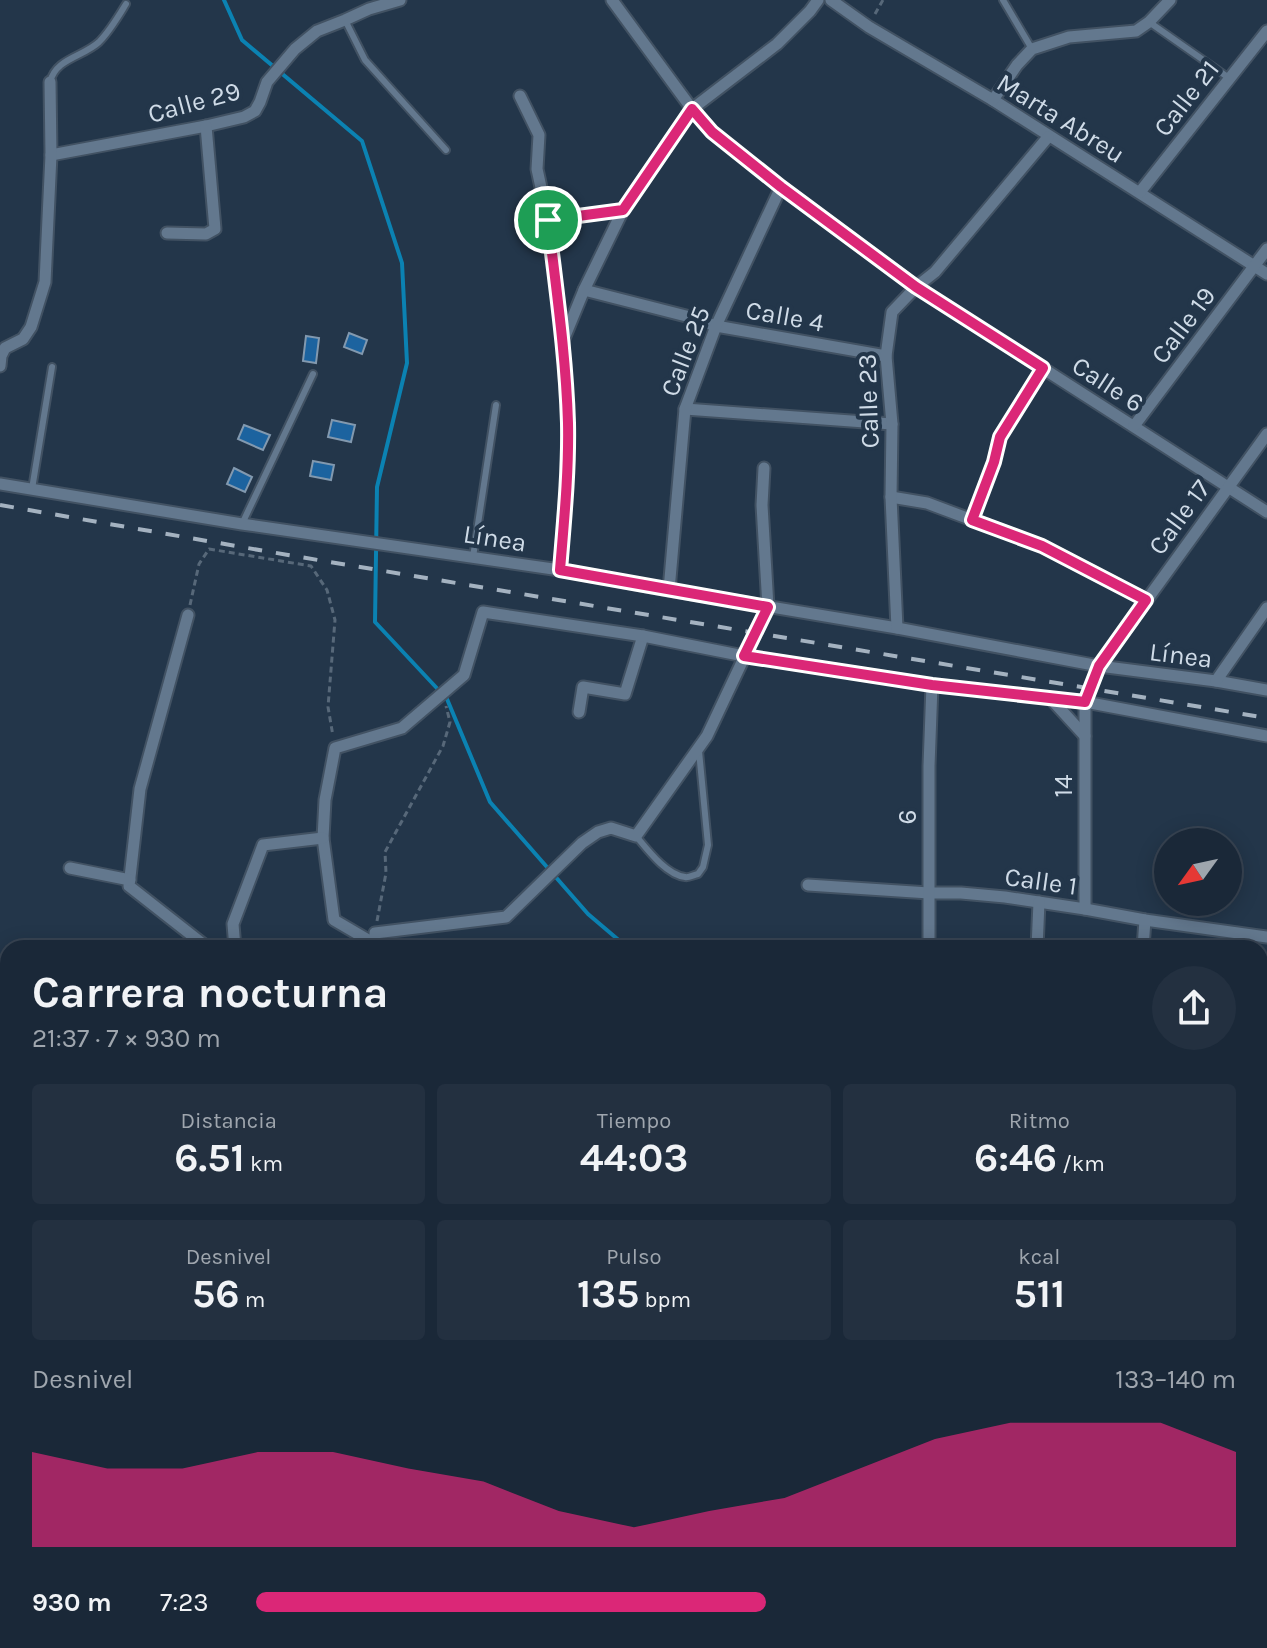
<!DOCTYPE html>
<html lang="es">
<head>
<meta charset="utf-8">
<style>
  body { margin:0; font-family:Karla,sans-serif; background:#233040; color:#f1f3f6; height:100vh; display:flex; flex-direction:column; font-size:30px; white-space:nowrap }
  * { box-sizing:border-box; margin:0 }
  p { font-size:26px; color:#9fa6ae }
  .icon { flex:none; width:44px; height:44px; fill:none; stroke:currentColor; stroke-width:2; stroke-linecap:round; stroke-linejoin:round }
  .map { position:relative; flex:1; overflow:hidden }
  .details { position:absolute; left:0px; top:940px; width:1268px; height:708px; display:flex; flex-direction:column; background:#1a2838; border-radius:24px 24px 0 0; box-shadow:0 4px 20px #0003,0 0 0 2px #384453 }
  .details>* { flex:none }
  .needle { width:52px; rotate:237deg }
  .buttons { position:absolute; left:1154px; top:828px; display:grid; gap:16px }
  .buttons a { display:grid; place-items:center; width:88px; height:88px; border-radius:50%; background:#1a2838; box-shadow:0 4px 20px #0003,0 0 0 2px #384453; font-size:40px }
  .pin { position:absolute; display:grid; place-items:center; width:68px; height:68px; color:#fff; margin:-34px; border:4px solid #fff; border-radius:50%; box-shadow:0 2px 8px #0007 }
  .round { display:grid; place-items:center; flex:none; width:84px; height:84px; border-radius:42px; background:#233040 }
  .head { display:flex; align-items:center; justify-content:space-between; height:136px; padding:0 32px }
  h1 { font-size:44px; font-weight:700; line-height:60px }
  .stats { display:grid; grid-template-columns:repeat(3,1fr); gap:12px; height:136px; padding:8px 32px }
  .stats div { display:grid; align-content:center; border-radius:8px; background:#233040; text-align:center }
  .stats b { font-size:40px; font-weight:700 }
  .stats small { font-size:22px; font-weight:400 }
  .stats p { font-size:22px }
  .chart { height:224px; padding:16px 32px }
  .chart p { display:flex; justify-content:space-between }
  .chart svg { width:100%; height:144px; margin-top:8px; fill:#db2777; opacity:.7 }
  ul { padding:0 32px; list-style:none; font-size:26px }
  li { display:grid; grid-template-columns:128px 96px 1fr; align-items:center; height:60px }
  li i { height:20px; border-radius:10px; background:#db2777 }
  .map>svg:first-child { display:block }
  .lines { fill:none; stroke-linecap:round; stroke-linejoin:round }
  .stream { stroke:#0b82b2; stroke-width:4 }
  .building { fill:#1c639f; stroke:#8299af; stroke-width:2 }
  .lane-casing { stroke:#425263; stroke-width:10 }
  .street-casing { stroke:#425263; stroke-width:15 }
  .path { stroke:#576879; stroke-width:3; stroke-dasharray:6 4; stroke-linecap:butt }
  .lane { stroke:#63788e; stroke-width:6 }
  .street { stroke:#63788e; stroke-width:11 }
  .rail { stroke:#a4b2c0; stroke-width:4; stroke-dasharray:14 14; stroke-linecap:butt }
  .route-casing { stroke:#fff; stroke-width:16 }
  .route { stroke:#db2777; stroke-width:10 }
  .labels { text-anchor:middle; stroke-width:8; stroke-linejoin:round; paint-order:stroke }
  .street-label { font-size:26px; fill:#cfdbe7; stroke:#23364a }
</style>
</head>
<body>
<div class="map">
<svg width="1267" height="1648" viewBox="0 0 1267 1648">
  <rect width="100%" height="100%" fill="#23364a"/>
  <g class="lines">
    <polyline class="stream" points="224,0 242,40 362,141 402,263 407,363 377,487 375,622 447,699 490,802 588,914 628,948"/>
  </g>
  <g class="building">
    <polygon points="349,333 367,340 362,354 344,347"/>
    <polygon points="306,336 319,338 316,363 303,361"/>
    <polygon points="332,420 355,425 351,442 328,437"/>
    <polygon points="244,425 270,435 263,450 238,439"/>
    <polygon points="313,461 334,465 331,480 310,476"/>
    <polygon points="234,468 252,477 245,492 227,484"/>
  </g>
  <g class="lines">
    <defs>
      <g id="lane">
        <polyline points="1003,0 1032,49"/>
        <polyline points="345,20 365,60 446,150"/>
        <polyline points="1149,22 1229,78"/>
        <path d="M50,82C56,58 83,57 99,42C110,31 118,17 126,4"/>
        <polyline points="32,489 52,367"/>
        <polyline points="242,524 313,374"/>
        <polyline points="473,557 496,405"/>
        <path d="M636,836C647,849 666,875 685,877C689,878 693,875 698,874L703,867L708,845L699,751"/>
        <polyline points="753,1644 759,1640"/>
        <polyline points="210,1648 212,1640"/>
      </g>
      <g id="street">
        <polyline points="612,0 692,109 712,132 781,187 916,287 1267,512"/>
        <polyline points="831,0 869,27 993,100 1267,274"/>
        <polyline points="520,96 539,135 537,169 548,220 563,341"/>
        <polyline points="993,100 1017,65 1032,49 1069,37 1136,31 1149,22 1170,0"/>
        <polyline points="51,155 206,126 244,117 255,111 260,102 267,82 295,49 317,31 345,20 369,9 400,0"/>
        <polyline points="1140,192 1267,31"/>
        <polyline points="548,220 623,210"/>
        <polyline points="167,233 206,234 215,229 206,126"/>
        <polyline points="584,290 690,317 716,326 886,356"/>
        <polyline points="0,366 1,356 5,348 23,339 31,327 45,282 51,155 50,82"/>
        <polyline points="685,409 892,424"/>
        <polyline points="1134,426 1267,249"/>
        <polyline points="0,484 242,524 560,570 669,590 897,628 1099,666 1216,681 1267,690"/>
        <polyline points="891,497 927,503 1042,546 1146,600"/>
        <polyline points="972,520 994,462 1000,437 1043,368"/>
        <polyline points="560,570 566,491 568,424 563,341 584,290 623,210 692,109 777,44 810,11 818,0"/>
        <polyline points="669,590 685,409 716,326 781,187"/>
        <polyline points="188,615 140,789 129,886 208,948"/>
        <polyline points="897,628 891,497 892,424 886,356 892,312 916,287 935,272 1048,137"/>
        <polyline points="1216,681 1267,608"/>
        <polyline points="1052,700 1085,736"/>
        <polyline points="579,712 583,687 625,694 643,636"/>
        <polyline points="70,868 130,880"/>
        <polyline points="808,885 929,893 961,893 1005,897 1085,909 1145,920 1267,937"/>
        <polyline points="1085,909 1085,702 1099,666 1267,434"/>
        <polyline points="375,944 334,920 323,838 325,800 335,748 402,728 464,675 483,612 643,636 744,656 932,685 1085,702 1267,736"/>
        <polyline points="375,947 375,933 506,917 582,843 598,832 611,828 636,836 707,736 768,607 762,505 764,468"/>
        <polyline points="235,948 233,924 263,845 323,838"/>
        <polyline points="929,948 929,766 932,685"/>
        <polyline points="1037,948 1039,902"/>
        <polyline points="1143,948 1145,920"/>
        <polyline points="1260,1057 1267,1057"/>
        <polyline points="1260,1137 1267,1137"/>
        <polyline points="1260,1214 1267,1213"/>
        <polyline points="0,1337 8,1337"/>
        <polyline points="1260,1439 1267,1437"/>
        <polyline points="0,1501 8,1497"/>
        <polyline points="1260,1580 1267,1607"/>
      </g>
    </defs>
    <use href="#lane" class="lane-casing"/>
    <use href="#street" class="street-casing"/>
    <g class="path">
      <polyline points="875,14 883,0"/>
      <polyline points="190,605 199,564 209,549 311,566 327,590 335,620 328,707 333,736"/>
      <polyline points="377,921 386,873 385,852 443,746 450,722 446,706"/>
    </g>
    <use href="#lane" class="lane"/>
    <use href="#street" class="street"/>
    <polyline class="rail" points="0,505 288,555 1267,718"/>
  </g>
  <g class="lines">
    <defs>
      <path id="route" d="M692,109L712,132L781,187L916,287L1043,368L1000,437L994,462L972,520L1042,546L1146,600L1099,666L1085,702L932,685L744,656L768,607L560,570C564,521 569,472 568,423C566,355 556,288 548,220L623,210Z"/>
    </defs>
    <use href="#route" class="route-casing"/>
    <use href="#route" class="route"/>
  </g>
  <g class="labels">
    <g class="street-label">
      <text transform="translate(1186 98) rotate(-52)" y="9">Calle 21</text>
      <text transform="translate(194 102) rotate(-15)" y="9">Calle 29</text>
      <text transform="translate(1061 118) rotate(32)" y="9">Marta Abreu</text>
      <text transform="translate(785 316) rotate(10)" y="9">Calle 4</text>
      <text transform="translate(1183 325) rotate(-53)" y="9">Calle 19</text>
      <text transform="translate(685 351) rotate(-69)" y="9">Calle 25</text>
      <text transform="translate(1108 384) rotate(33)" y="9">Calle 6</text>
      <text transform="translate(868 401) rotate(-92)" y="9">Calle 23</text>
      <text transform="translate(1179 517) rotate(-54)" y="9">Calle 17</text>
      <text transform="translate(495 538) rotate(9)" y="9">Línea</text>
      <text transform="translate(1181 655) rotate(7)" y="9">Línea</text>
      <text transform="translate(1063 786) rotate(-90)" y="9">14</text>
      <text transform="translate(907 817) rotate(-90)" y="9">6</text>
      <text transform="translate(1041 881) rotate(8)" y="9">Calle 1</text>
    </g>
  </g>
</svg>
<div class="buttons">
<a><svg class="needle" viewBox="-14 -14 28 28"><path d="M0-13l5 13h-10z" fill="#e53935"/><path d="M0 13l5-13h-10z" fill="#9fa6ae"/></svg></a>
</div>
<div class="pin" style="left:548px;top:220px;background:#1e9e55"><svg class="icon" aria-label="arrive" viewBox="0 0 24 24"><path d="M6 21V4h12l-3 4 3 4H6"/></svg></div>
<section class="details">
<div class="head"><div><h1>Carrera nocturna</h1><p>21:37 · 7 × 930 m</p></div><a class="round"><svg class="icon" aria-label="share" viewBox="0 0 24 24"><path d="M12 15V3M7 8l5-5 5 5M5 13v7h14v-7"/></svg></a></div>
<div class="stats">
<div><p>Distancia</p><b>6.51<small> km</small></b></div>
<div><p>Tiempo</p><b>44:03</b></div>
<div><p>Ritmo</p><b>6:46<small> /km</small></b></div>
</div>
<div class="stats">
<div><p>Desnivel</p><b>56<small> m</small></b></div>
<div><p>Pulso</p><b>135<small> bpm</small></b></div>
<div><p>kcal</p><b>511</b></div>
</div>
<div class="chart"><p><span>Desnivel</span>133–140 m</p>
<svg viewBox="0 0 160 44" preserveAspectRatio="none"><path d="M0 44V15L10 20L20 20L30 15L40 15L50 20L60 24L70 33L80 38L90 33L100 29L110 20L120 11L130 6L140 6L150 6L160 15V44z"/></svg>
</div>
<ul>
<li><b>930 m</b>7:23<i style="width:52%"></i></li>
</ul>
</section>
</div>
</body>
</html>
